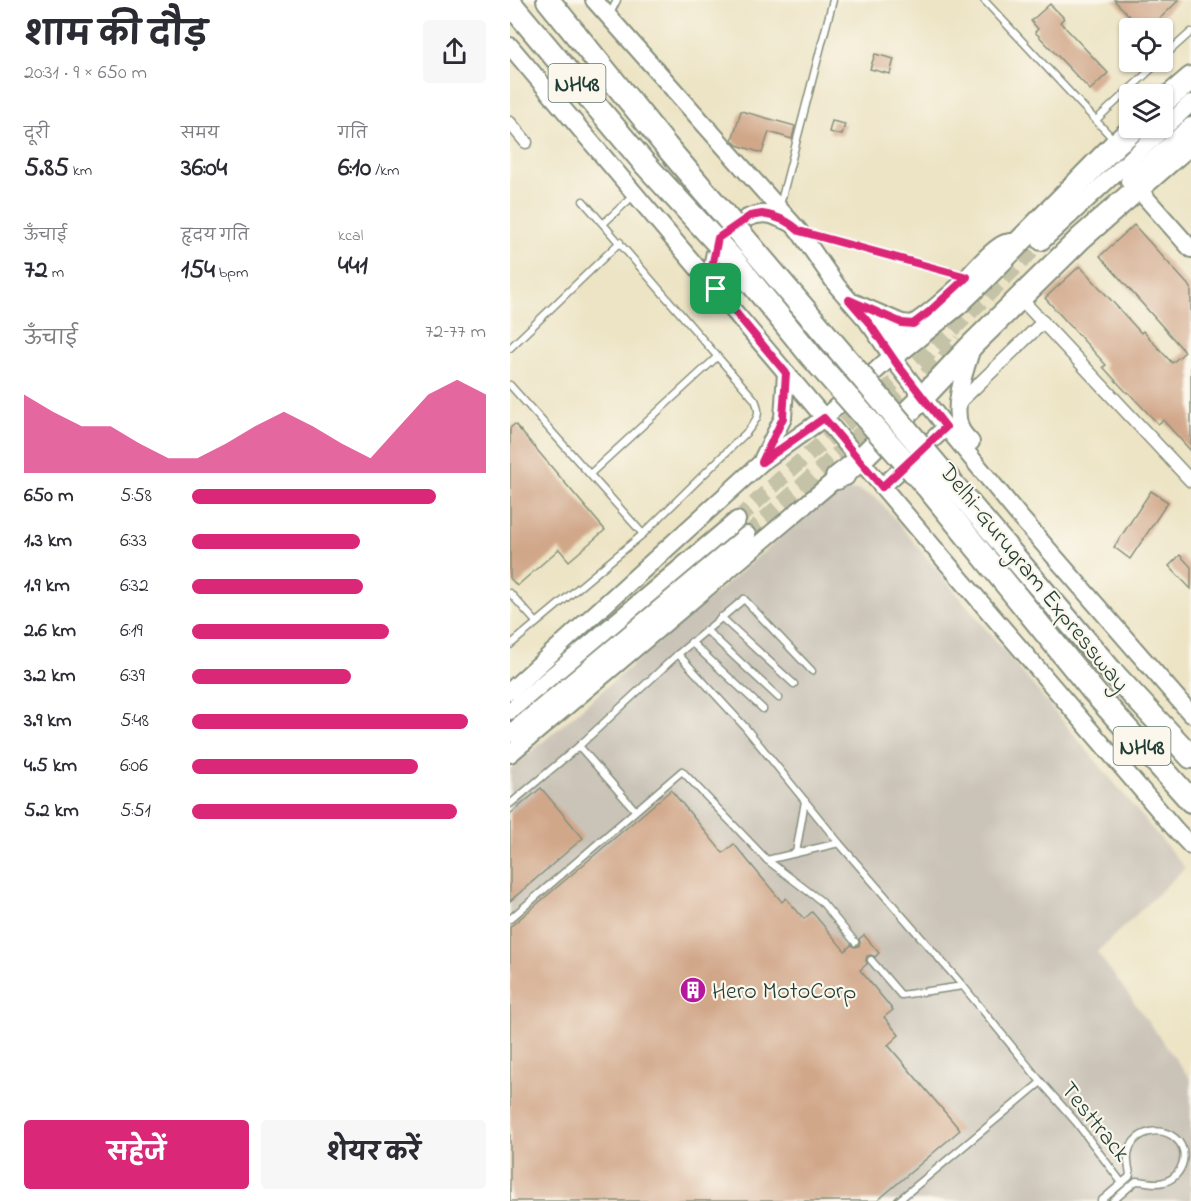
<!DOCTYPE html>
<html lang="hi">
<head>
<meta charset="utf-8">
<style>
  body { margin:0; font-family:"Indie Flower","Playpen Sans Deva",sans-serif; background:#f7f7f7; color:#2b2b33; height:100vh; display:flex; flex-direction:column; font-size:22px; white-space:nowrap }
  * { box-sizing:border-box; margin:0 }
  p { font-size:20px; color:#7c7c81 }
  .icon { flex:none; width:33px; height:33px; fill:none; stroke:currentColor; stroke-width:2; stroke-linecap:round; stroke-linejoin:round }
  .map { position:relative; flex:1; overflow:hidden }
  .drawer { display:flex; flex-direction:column; background:#fff; width:510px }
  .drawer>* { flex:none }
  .buttons { position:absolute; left:609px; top:18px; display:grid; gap:12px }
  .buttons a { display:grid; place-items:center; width:54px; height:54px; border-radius:6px; background:#fff; box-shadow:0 2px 4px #0004; font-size:30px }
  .pin { position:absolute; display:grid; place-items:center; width:51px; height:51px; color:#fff; margin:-26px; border-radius:12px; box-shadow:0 3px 9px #0006 }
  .round { display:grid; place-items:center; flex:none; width:63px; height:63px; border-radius:6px; background:#f7f7f7 }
  .head { display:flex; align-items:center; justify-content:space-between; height:102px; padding:0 24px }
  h1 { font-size:33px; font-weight:700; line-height:45px }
  .metrics { display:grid; grid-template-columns:repeat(3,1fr); gap:9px; height:102px; padding:6px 24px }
  .metrics div { display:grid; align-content:center }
  .metrics b { font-size:26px; font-weight:700 }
  .metrics small { font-size:16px; font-weight:400 }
  .metrics p { font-size:16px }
  .chart { height:168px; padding:12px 24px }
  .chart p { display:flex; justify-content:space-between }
  .chart svg { width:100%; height:108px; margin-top:6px; fill:#db2777; opacity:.7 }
  .primary-button { display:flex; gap:12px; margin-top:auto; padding:12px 24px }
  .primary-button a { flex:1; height:69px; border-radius:6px; background:#db2777; color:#fff; font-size:24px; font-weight:700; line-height:69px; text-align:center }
  .primary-button a+a { background:#f7f7f7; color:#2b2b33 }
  ul { padding:0 24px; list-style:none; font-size:20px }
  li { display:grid; grid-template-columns:96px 72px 1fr; align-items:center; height:45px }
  li i { height:15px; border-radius:8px; background:#db2777 }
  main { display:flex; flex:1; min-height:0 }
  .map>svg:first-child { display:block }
  .industrial { fill:#cac3b8 }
  .building { fill:#d1a78a }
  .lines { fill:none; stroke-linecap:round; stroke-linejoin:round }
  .secondary-tunnel { stroke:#c4c3a8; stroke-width:16; stroke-dasharray:16 8; stroke-linecap:butt }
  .lane-casing { stroke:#86907c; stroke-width:9 }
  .street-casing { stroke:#86907c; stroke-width:15 }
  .secondary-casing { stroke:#86907c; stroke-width:20 }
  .highway-casing { stroke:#86907c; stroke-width:26 }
  .lane { stroke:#fff; stroke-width:6 }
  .street { stroke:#fff; stroke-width:12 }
  .secondary { stroke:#fff; stroke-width:16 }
  .highway { stroke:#fff; stroke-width:22 }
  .highway-bridge-casing { stroke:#86907c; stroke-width:26; stroke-linecap:butt }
  .highway-bridge { stroke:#fff; stroke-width:22 }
  .route-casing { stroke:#fff; stroke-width:12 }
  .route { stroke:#db2777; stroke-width:8 }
  .labels { text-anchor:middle; stroke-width:4.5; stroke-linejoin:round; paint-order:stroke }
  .shield { fill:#fbf7ec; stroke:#61756b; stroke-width:1.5 }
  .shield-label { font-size:22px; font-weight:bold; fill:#1f3d34 }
  .street-label { font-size:24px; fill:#1f3d34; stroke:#fbf7ec }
  .poi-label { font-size:24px; fill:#1f3d34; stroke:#fbf7ec; text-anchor:start }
</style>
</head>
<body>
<main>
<section class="drawer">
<div class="head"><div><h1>शाम की दौड़</h1><p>20:31 · 9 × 650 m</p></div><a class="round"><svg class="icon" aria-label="share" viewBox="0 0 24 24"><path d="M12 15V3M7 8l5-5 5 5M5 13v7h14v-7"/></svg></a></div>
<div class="metrics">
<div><p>दूरी</p><b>5.85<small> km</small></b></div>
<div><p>समय</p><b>36:04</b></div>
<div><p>गति</p><b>6:10<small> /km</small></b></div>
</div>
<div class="metrics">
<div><p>ऊँचाई</p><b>72<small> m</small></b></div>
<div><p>हृदय गति</p><b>154<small> bpm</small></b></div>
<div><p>kcal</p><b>441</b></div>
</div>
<div class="chart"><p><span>ऊँचाई</span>72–77 m</p>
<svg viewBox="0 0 160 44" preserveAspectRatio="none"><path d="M0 44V12L10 19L20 25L30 25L40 32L50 38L60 38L70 32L80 25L90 19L100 25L110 32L120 38L130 25L140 12L150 6L160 12V44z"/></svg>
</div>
<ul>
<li><b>650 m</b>5:58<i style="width:83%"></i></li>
<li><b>1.3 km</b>6:33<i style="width:57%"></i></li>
<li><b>1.9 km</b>6:32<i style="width:58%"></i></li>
<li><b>2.6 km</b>6:19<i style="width:67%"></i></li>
<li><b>3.2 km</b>6:39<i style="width:54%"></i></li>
<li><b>3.9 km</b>5:48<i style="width:94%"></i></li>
<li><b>4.5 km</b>6:06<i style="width:77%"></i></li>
<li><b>5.2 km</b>5:51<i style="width:90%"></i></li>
</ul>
<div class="primary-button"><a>सहेजें</a><a>शेयर करें</a></div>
</section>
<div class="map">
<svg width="681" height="1201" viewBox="0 0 681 1201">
  <rect width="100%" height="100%" fill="#fbf7ec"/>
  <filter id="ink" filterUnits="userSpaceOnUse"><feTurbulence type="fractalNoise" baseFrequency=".0167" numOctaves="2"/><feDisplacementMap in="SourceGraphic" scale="12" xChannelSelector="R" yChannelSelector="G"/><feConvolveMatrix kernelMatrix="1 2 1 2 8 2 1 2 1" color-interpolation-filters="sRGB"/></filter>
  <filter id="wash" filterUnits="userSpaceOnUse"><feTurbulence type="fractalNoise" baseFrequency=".008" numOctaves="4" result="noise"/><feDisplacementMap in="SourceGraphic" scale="24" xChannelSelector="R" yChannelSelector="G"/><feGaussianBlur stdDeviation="1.35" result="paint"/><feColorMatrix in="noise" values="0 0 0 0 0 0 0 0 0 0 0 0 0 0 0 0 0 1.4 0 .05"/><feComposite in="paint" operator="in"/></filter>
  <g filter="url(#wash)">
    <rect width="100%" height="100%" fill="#ede4c5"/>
    <polygon class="industrial" points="348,490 368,499 675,868 587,952 681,1080 681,1201 0,1201 0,770 323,492"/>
    <g id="blocks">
      <g class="building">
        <polygon points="604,0 669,0 640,28 631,28"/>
        <polygon points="540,4 554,18 550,22 598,73 580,90 525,32 528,29 521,21"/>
        <polygon points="365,54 384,59 380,74 360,69"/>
        <polygon points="231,111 285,126 282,139 259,132 252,153 227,145 222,140"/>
        <polygon points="322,121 335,124 332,135 319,132"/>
        <polygon points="624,225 681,288 681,451 653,420 648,424 618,392 617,393 593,367 596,365 535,298 570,266 631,333 633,331 662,363 675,352 590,256"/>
        <polygon points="5,424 95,530 59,561 49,549 7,586 0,578 0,428"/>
        <polygon points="641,491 658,502 620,559 604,547"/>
        <polygon points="670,555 681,567 681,589 659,566"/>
        <polygon points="31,788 73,838 0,901 0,814"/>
        <polygon points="161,790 213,853 224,844 272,902 276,898 294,919 302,912 335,951 341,945 345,947 349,946 350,942 349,939 354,935 369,953 365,957 361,955 357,956 356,960 357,964 350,970 383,1010 374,1017 389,1035 378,1045 450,1130 367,1201 0,1201 0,927"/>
      </g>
    </g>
  </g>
  <g filter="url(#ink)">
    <use href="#blocks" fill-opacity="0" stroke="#86907c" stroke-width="1.5"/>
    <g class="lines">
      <g class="secondary-tunnel">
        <polyline points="227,520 279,471 417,355 531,242"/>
        <polyline points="237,535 429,363 451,341"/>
      </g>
      <defs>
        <g id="lane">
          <polyline points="474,0 604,140"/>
          <polyline points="99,16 107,0"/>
          <polyline points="652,58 681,32"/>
          <polyline points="586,120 649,62"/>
          <polyline points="270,205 323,0"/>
          <polyline points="94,223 124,195"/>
          <polyline points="296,233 454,276"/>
          <polyline points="0,348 110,242"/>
          <polyline points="0,385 133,534"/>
          <polyline points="80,474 207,357"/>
          <polyline points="0,593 26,622"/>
          <polyline points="211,617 284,684"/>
          <polyline points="196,630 269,698"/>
          <polyline points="181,642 253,709"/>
          <path d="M0,645L133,534L237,432C246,420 252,415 245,400L73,201"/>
          <polyline points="302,671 234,599 168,654 235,727 329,843 453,986 391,995 361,960"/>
          <polyline points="69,746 168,654"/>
          <polyline points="0,804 69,746 125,810"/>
          <polyline points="286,853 295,801"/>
          <polyline points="257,860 329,843"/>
          <polyline points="0,919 172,771 257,860 311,901 345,942"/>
          <polyline points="531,1082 566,1122 612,1183"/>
          <polyline points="388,1201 531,1082 453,986"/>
          <path d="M591,1201L619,1177L620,1174C619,1168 617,1161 618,1155C621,1133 648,1124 665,1138C681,1151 673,1177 654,1182C645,1185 636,1181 626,1181L603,1201"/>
        </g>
        <g id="street">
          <polyline points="0,123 16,142"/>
          <polyline points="510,298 681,481"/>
          <polyline points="448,404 533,322"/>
        </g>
        <g id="secondary">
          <polyline points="84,0 289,231 327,286 359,323 387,364 436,427 510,517 681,714"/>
          <polyline points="0,46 425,549 665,829 681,846"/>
          <polyline points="619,181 681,126"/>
          <polyline points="628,189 681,249"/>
          <polyline points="531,242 681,103"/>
          <path d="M206,289L203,262L208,238C224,227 240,210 261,215C267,217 273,220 279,222"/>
          <path d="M345,303L392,323L403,324C420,312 435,299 450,285C463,272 475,255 491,245C497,241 502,242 509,243"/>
          <polyline points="359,324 399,342"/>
          <path d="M461,442C457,438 452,433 450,427C442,405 455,370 462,348"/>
          <polyline points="253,458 273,418 276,373"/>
          <polyline points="372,487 436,427"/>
          <polyline points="0,691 252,462 314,418 382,356"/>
          <polyline points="0,711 227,520"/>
          <polyline points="0,734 237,535"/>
          <polyline points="0,754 327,478 336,477"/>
        </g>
        <g id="highway">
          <polyline points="38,0 156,146"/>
          <polyline points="0,3 135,164"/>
          <polyline points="652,103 681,78"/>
          <polyline points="382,356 447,304 471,281 607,143 625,128"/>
          <polyline points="327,478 350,460 412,398 463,344 571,238 681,142"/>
          <polyline points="601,671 681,757"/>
          <polyline points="583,691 681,801"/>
        </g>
      </defs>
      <use href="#lane" class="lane-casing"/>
      <use href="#street" class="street-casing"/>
      <use href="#secondary" class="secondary-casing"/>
      <use href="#highway" class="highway-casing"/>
      <use href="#lane" class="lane"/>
      <use href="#street" class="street"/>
      <use href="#secondary" class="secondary"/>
      <use href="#highway" class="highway"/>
      <defs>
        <g id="highway-bridge">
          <polyline points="156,146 601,671"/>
          <polyline points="135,164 224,261 302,357 419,489 583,691"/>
        </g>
      </defs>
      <use href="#highway-bridge" class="highway-bridge-casing"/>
      <use href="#highway-bridge" class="highway-bridge"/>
    </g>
  </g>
  <g class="lines" filter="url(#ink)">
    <defs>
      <path id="route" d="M252,214C266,216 278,220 289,231L457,277L419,312L403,324L392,323L339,300L359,323L387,364L436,427L372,487L314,418L252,462L273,418L276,373L206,289L203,262L208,238L240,216Z"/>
    </defs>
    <use href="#route" class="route-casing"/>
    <use href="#route" class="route"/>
  </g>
  <defs>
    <symbol id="building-disc" viewBox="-11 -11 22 22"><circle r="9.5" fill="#b5179e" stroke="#fbf7ec"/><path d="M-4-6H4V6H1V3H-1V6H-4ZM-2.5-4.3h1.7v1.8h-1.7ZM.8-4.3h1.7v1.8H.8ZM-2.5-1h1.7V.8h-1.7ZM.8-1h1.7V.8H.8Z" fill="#fff"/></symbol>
  </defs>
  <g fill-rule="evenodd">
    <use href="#building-disc" x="168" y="975" width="30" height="30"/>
  </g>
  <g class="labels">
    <g class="shield">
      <rect x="38.5" y="64" width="57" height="38" rx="4.5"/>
      <rect x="603.5" y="727" width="57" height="38" rx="4.5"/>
    </g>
    <g class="shield-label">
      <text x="67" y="91">NH48</text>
      <text x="632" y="754">NH48</text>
    </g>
    <g class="street-label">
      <text transform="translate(525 577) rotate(51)" y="8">Delhi-Gurugram Expressway</text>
      <text transform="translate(586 1121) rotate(51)" y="8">Testtrack</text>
    </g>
    <g class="poi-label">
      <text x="202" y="998">Hero MotoCorp</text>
    </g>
  </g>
</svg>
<div class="buttons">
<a><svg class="icon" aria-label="locate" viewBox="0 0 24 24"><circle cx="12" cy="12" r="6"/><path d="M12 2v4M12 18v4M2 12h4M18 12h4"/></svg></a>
<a><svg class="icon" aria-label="layers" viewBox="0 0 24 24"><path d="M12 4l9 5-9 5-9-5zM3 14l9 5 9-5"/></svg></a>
</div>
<div class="pin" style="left:206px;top:289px;background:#1e9e55"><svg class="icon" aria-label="arrive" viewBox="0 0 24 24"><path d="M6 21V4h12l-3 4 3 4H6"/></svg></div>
</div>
</main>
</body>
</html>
